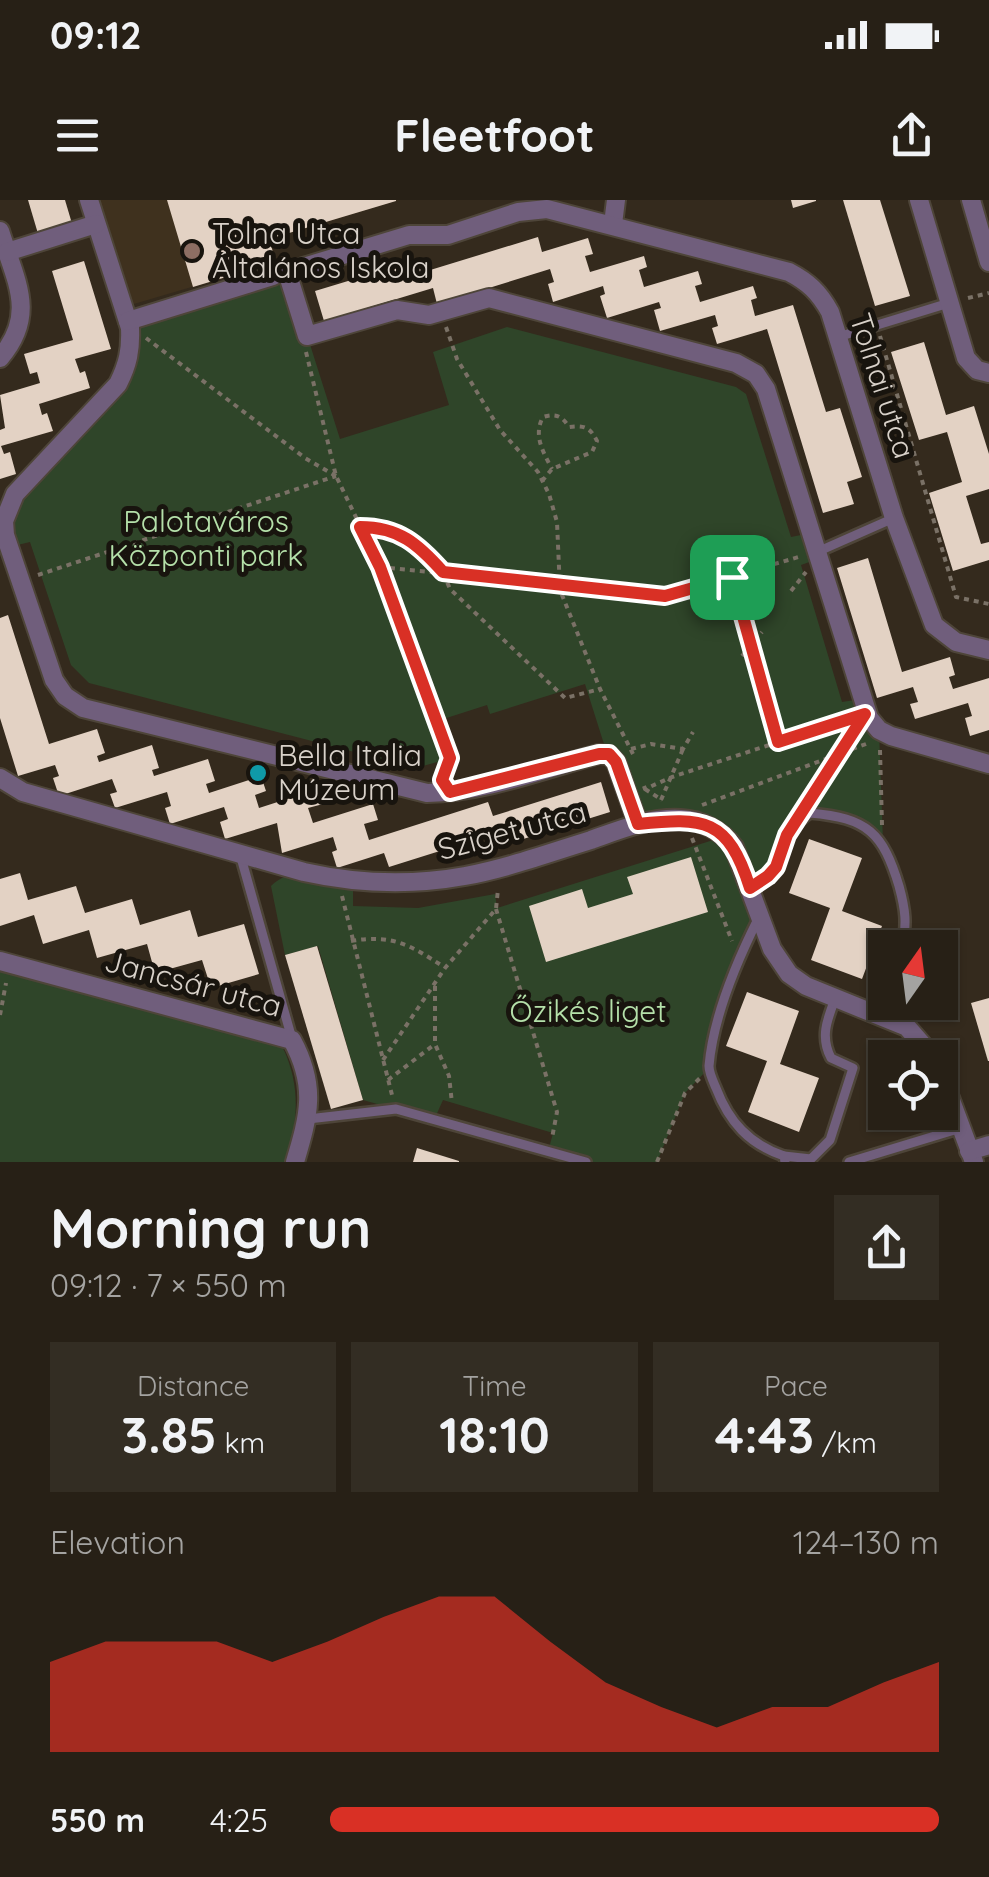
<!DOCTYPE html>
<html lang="en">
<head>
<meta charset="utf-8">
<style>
  body { margin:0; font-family:Quicksand,sans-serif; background:#332d23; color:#f1f3f6; height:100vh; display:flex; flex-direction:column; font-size:38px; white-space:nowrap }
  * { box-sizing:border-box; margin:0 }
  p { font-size:32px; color:#a4a3a1 }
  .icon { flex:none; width:55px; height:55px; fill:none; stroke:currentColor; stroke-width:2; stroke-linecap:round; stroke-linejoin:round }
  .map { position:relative; height:962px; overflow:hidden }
  .sheet { display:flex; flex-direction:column; background:#272016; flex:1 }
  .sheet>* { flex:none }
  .needle { width:65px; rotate:14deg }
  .controls { position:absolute; left:868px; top:730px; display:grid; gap:20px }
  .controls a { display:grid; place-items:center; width:90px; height:90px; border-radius:0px; background:#272016; box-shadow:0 2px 8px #0004,0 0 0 2px #433e35; font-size:50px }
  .pin { position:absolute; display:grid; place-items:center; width:85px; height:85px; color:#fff; margin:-42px; border-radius:20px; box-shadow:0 5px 15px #0006 }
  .round { display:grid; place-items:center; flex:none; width:105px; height:105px; border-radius:0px; background:#332d23 }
  .summary { display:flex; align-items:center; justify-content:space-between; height:170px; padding:0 50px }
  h1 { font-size:55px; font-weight:800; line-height:75px }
  .metrics { display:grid; grid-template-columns:repeat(3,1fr); gap:15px; height:170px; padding:10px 50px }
  .metrics div { display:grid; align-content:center; border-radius:0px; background:#332d23; text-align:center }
  .metrics b { font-size:50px; font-weight:800 }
  .metrics small { font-size:28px; font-weight:400 }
  .metrics p { font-size:28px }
  .chart { height:280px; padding:20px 50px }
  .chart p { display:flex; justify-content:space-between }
  .chart svg { width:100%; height:180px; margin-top:10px; fill:#d93025; opacity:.7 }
  ul { padding:0 50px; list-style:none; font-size:32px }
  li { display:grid; grid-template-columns:160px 120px 1fr; align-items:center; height:75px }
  li i { height:25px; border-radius:12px; background:#d93025 }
  .status { display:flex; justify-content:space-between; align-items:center; height:70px; padding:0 50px; background:#272016; direction:ltr }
  .status svg { height:28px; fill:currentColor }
  header { display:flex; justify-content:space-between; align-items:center; height:130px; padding:0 50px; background:#272016; font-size:45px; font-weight:800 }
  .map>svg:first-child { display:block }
  .built { fill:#3f311e }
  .green { fill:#2f4529 }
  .building { fill:#e3d2c4 }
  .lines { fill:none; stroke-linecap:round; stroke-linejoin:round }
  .lane-casing { stroke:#4e4539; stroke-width:14 }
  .street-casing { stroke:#4e4539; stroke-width:22 }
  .path { stroke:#7a7166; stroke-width:4; stroke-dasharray:5 5; stroke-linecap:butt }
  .lane { stroke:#705e7c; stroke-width:9 }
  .street { stroke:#705e7c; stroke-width:18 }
  .route-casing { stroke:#fff; stroke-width:20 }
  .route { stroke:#d93025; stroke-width:12 }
  .education-dot { fill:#8d6e63; stroke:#18140e; stroke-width:4 }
  .culture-dot { fill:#0f9aa8; stroke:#18140e; stroke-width:4 }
  .labels { text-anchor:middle; stroke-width:10; stroke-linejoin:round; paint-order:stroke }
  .poi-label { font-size:30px; fill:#d8d1c9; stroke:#18140e; text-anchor:start }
  .street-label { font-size:30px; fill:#d8d1c9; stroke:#18140e }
  .park-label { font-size:30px; fill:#b5e1aa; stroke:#18140e }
</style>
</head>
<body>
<div class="status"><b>09:12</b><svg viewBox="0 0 49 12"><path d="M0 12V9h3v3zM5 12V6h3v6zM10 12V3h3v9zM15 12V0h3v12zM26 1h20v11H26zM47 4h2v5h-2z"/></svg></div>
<header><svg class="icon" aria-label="menu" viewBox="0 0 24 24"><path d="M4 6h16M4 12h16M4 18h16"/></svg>Fleetfoot<svg class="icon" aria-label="share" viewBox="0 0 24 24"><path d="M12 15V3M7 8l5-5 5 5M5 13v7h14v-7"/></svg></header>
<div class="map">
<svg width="989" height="962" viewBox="0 0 989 962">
  <rect width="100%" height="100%" fill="#342a1d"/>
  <polygon class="built" points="95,0 399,0 270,39 276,62 127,106"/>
  <g class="green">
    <polygon points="287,72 340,239 449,205 433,152 507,127 736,187 746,194 791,337 811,333 815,360 801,365 842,502 861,499 879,530 883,642 865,627 810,613 797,621 779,657 754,683 731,631 703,612 684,619 638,624 603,541 585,484 490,514 487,505 434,522 453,582 442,580 437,562 416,568 89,483 71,465 30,342 9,347 8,306 118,184 128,121"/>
    <path d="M726,636L759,716L739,757L708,869L685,893L657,962H586L548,952L553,933L443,900L434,920L363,900L318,746L285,755L271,686C295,663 325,678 353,687V706L418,708L495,694L497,708Z"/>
    <path d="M0,771L283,848C301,886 298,923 286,962H0Z"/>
  </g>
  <g class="building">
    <polygon points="28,0 65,0 73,27 39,37"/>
    <polygon points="167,0 396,0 396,1 269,39 276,62 193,87"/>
    <polygon points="791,0 816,0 816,1 793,8"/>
    <polygon points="843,0 880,0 910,96 875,106"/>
    <polygon points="538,37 542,52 588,38 593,54 585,56 590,72 644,56 647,67 639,70 644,87 698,71 702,84 695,86 700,102 753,86 757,98 751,100 755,116 793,105 826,212 840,208 862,277 847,282 854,304 823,313 767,129 717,144 712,128 718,126 715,115 660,131 654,110 661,108 659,102 607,118 600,96 605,94 603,86 553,102 548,84 554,82 550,69 437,104 433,88 324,121 315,91 424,58 427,71"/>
    <polygon points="84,61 111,149 75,159 80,173 85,171 90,188 39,204 42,215 47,213 53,231 1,246 4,254 10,252 16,274 0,279 0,230 5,228 0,195 40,183 37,172 30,174 24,154 73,140 52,71"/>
    <polygon points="924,142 946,215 974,206 989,254 989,289 966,296 981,344 989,342 989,360 953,371 929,293 962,282 947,232 919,240 891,152"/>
    <polygon points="868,358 902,472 950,457 955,475 949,477 953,489 989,478 989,530 970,536 965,518 972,516 968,503 915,519 910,504 918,502 913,487 877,498 837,368"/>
    <polygon points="8,415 49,544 97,529 105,553 97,556 99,562 152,545 159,568 152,570 154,576 208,559 215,581 206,584 209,593 261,576 266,591 255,595 259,608 318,589 323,604 308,608 313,623 373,604 378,620 364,624 369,640 488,602 493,616 601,582 610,612 501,646 497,633 389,667 384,653 337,668 332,652 337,650 333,637 282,653 277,623 225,639 220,622 228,619 224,607 170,624 165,608 171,606 167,592 115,608 110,594 117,592 112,579 59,596 53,578 59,576 55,565 18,576 0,518 0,418"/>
    <polygon points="809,639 862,658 842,711 882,726 862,779 811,760 830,708 789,693"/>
    <polygon points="691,657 708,712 546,762 529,706 582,689 588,708 633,694 627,677"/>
    <polygon points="20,673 28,700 76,686 85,713 132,699 140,725 190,710 198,737 244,724 259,774 211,788 202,760 155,773 147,744 97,758 89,730 43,744 34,715 0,726 0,679"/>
    <polygon points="317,746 363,900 331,909 285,755"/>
    <polygon points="747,792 799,811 780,864 819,878 799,932 748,912 767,861 726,846"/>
    <polygon points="989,798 989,861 988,861 971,803"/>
    <polygon points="417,948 459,961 459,962 413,962"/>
  </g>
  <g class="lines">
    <defs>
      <g id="lane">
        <polyline points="838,137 949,103"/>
        <polyline points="817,352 894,318"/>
        <polyline points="240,654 292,839"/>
        <path d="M750,688C787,671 776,634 810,613C868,618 883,633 899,686C905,708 908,725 901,748"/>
        <path d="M758,719C737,761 713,819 709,866C709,873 713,881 716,888C729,922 749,944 784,956L785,962"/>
        <polyline points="877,815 885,791"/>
        <polyline points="308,919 396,909 586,962"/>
        <path d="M784,956L811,959L830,940L853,868L831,858C820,837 827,820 835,799"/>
        <polyline points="849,962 961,928"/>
      </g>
      <g id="street">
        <path d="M89,0L130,128C131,150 128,164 118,184L15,294L4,321L5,335L54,480L65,496L83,508L427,593C485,592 543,569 599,554L609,555L616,562L638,624"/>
        <polyline points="919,0 966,158 977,170 989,173"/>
        <polyline points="971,0 989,62"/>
        <polyline points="613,24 616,0"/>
        <path d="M0,31C15,80 38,114 0,158"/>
        <polyline points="7,52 96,24"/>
        <polyline points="128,121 273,76"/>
        <path d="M989,450L956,442L934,425L894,318L830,112C819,92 808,82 789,72L547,9L518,12L448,35H409L287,72L307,136L397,110L429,115L489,98L736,163L756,174L766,189L869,518L879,530L891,536L989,564"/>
        <path d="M0,578L23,592L304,672C358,684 410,686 465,676C508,668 549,653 591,640C619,630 650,617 681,619C701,620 722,631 734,647L772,749L789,774L806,786L907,827L934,858"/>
        <path d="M0,761L292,840C317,886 309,915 295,962"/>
        <polyline points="940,871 974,962"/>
        <polyline points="969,951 989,945"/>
      </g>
    </defs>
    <use href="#lane" class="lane-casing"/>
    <use href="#street" class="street-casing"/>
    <g class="path">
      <polyline points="968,98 989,93"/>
      <polyline points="446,127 457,159 500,230 538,272 549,294 557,322 560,390 600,489 633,554"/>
      <polyline points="880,136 956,397 989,404"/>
      <polyline points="146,138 305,258 336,276"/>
      <polyline points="306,152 336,276 380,367 450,558 444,575"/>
      <path d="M542,281L552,269L592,252L597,241C590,227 584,225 569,227C562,216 556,213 543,217C533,235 543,252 552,269"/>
      <path d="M360,327C403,326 434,350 450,389L565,498L600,489"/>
      <polyline points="380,367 665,396 802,356"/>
      <polyline points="38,375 336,276"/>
      <polyline points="731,377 778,541"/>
      <polyline points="791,391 806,372"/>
      <polyline points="742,456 762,432"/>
      <polyline points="631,549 651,544 683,549 693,532"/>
      <polyline points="880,550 882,625"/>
      <polyline points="644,586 645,589 672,577 851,518"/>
      <polyline points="645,589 662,600"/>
      <polyline points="811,598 854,530"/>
      <polyline points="661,600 683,549"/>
      <polyline points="702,605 866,544"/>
      <polyline points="692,638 732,741"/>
      <polyline points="342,696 392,895"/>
      <polyline points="496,709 557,912 552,938"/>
      <path d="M351,741C393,734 410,745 444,767"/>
      <polyline points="435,786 435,844 449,876 452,903"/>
      <polyline points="0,815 6,783"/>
      <polyline points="383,860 445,768 496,709 498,689"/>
      <polyline points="388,880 435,844"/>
      <polyline points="657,962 685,893 700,878"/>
    </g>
    <use href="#lane" class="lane"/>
    <use href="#street" class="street"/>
  </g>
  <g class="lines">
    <defs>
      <path id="route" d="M360,327C399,327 418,344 443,372L665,396L732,377L778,542L865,514L787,635L776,667L768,676L750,688C728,618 704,617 638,624L616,562L609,554H599L450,592L442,580L450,558L380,367Z"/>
    </defs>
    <use href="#route" class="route-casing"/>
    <use href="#route" class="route"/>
  </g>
  <circle class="education-dot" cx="192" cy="51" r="10"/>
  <circle class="culture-dot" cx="258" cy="573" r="10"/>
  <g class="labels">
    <g class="poi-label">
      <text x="212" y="44">Tolna Utca<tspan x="212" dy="34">Általános Iskola</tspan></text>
      <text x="278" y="566">Bella Italia<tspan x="278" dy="34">Múzeum</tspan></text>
    </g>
    <g class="street-label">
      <text transform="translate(882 186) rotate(72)" y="10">Tolnai utca</text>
      <text transform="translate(512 631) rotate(-15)" y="10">Sziget utca</text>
      <text transform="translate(193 784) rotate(15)" y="10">Jancsár utca</text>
    </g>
    <g class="park-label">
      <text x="206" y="332">Palotaváros<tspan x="206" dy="34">Központi park</tspan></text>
      <text x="588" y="822">Őzikés liget</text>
    </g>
  </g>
</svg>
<div class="controls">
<a><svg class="needle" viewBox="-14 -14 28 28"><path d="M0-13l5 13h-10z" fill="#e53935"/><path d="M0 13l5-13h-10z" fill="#a4a3a1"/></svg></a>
<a><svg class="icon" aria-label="locate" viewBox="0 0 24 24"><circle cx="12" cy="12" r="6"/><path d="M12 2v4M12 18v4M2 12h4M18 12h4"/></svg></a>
</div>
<div class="pin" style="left:732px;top:377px;background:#1e9e55"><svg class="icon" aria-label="arrive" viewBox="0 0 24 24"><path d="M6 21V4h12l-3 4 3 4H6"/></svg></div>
</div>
<section class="sheet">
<div class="summary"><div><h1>Morning run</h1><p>09:12 · 7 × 550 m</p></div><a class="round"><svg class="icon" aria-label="share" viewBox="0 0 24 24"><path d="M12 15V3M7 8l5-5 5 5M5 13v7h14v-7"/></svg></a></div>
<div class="metrics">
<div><p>Distance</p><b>3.85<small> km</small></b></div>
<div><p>Time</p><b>18:10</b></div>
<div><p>Pace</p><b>4:43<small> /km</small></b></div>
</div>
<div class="chart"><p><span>Elevation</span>124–130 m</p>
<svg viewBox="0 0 160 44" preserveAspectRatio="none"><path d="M0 44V22L10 17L20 17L30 17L40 22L50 17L60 11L70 6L80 6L90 17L100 27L110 33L120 38L130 33L140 33L150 27L160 22V44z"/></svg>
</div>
<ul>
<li><b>550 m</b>4:25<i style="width:100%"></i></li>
</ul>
</section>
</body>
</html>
